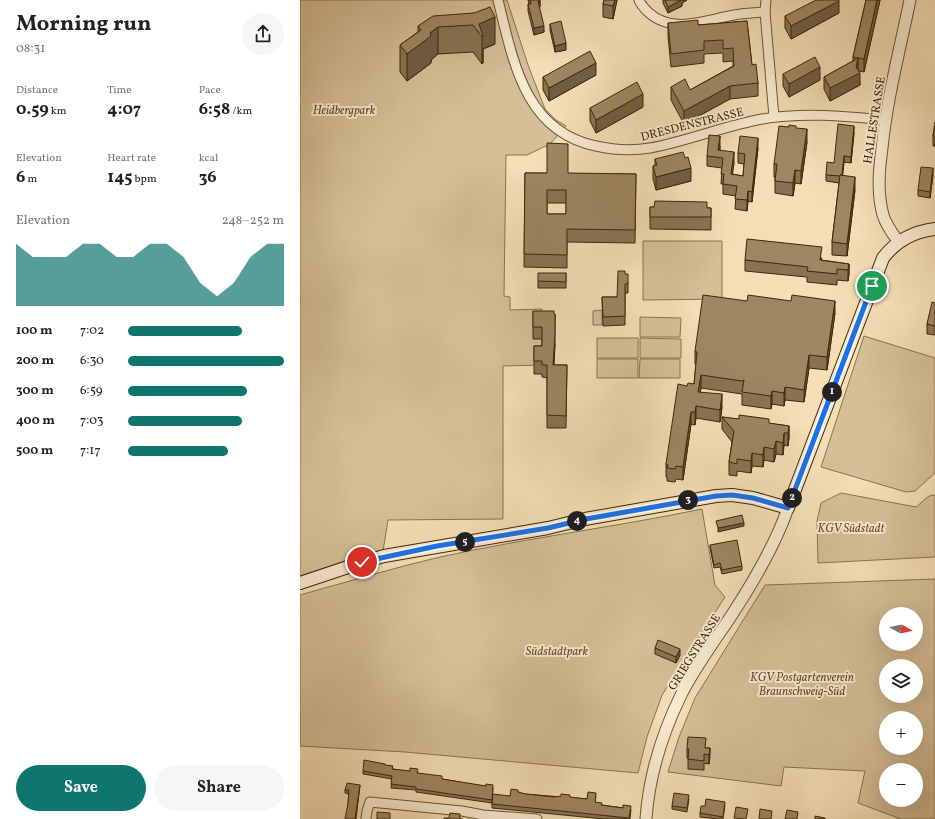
<!DOCTYPE html>
<html lang="en">
<head>
<meta charset="utf-8">
<style>
  body { margin:0; font-family:Vollkorn,serif; background:#f6f6f6; color:#202124; height:100vh; display:flex; flex-direction:column; font-size:15px; white-space:nowrap }
  * { box-sizing:border-box; margin:0 }
  p { font-size:13px; color:#757577 }
  .icon { flex:none; width:22px; height:22px; fill:none; stroke:currentColor; stroke-width:2; stroke-linecap:round; stroke-linejoin:round }
  .map { position:relative; flex:1; overflow:hidden }
  .side { display:flex; flex-direction:column; background:#fff; width:300px }
  .side>* { flex:none }
  .needle { width:26px; rotate:98deg }
  .buttons { position:absolute; left:579px; top:607px; display:grid; gap:8px }
  .buttons a { display:grid; place-items:center; width:44px; height:44px; border-radius:50%; background:#fff; box-shadow:0 4px 16px #0002; font-size:20px }
  .pin { position:absolute; display:grid; place-items:center; width:34px; height:34px; color:#fff; margin:-17px; border:2px solid #fff; border-radius:50%; box-shadow:0 1px 4px #0007 }
  .km { position:absolute; width:20px; height:20px; margin:-10px; border-radius:50%; background:#222; color:#fff; font-size:11px; line-height:20px; text-align:center }
  .round { display:grid; place-items:center; flex:none; width:42px; height:42px; border-radius:21px; background:#f6f6f6 }
  .summary { display:flex; align-items:center; justify-content:space-between; height:68px; padding:0 16px }
  h1 { font-size:22px; font-weight:700; line-height:30px }
  .metrics { display:grid; grid-template-columns:repeat(3,1fr); gap:6px; height:68px; padding:4px 16px }
  .metrics div { display:grid; align-content:center }
  .metrics b { font-size:17px; font-weight:700 }
  .metrics small { font-size:11px; font-weight:400 }
  .metrics p { font-size:11px }
  .chart { height:112px; padding:8px 16px }
  .chart p { display:flex; justify-content:space-between }
  .chart svg { width:100%; height:72px; margin-top:4px; fill:#0f766e; opacity:.7 }
  .cta { display:flex; gap:8px; margin-top:auto; padding:8px 16px }
  .cta a { flex:1; height:46px; border-radius:24px; background:#0f766e; color:#fff; font-size:16px; font-weight:700; line-height:46px; text-align:center }
  .cta a+a { background:#f6f6f6; color:#202124 }
  ul { padding:0 16px; list-style:none; font-size:13px }
  li { display:grid; grid-template-columns:64px 48px 1fr; align-items:center; height:30px }
  li i { height:10px; border-radius:5px; background:#0f766e }
  main { display:flex; flex:1; min-height:0 }
  .map>svg:first-child { display:block }
  .green { fill:#d5bf97; stroke:#8a724f; fill-rule:evenodd }
  .lines { fill:none; stroke-linecap:round; stroke-linejoin:round }
  .minor-casing { stroke:#6c5432; stroke-width:11 }
  .tertiary-casing { stroke:#6c5432; stroke-width:13 }
  .secondary-casing { stroke:#3f2607; stroke-width:14 }
  .minor { stroke:#f8eacf; stroke-width:9 }
  .tertiary { stroke:#f8eacf; stroke-width:11 }
  .secondary { stroke:#f8eacf; stroke-width:12 }
  .wall { fill:#877353; stroke:#3f2607; fill-rule:evenodd }
  .shaded-wall { fill:#6e5e44; stroke:#3f2607 }
  .building { fill:#9d8661; stroke:#3f2607; fill-rule:evenodd }
  .route-casing { stroke:#fff; stroke-width:8 }
  .route { stroke:#1a73e8; stroke-width:5 }
  .labels { text-anchor:middle; stroke-width:4; stroke-linejoin:round; paint-order:stroke }
  .park-label { font-size:12px; font-style:italic; fill:#644c2b; stroke:#f8eacf }
  .street-label { font-size:12px; fill:#3f2607; stroke:#f8eacf }
</style>
</head>
<body>
<main>
<section class="side">
<div class="summary"><div><h1>Morning run</h1><p>08:31</p></div><a class="round"><svg class="icon" aria-label="share" viewBox="0 0 24 24"><path d="M12 15V3M7 8l5-5 5 5M5 13v7h14v-7"/></svg></a></div>
<div class="metrics">
<div><p>Distance</p><b>0.59<small> km</small></b></div>
<div><p>Time</p><b>4:07</b></div>
<div><p>Pace</p><b>6:58<small> /km</small></b></div>
</div>
<div class="metrics">
<div><p>Elevation</p><b>6<small> m</small></b></div>
<div><p>Heart rate</p><b>145<small> bpm</small></b></div>
<div><p>kcal</p><b>36</b></div>
</div>
<div class="chart"><p><span>Elevation</span>248–252 m</p>
<svg viewBox="0 0 160 44" preserveAspectRatio="none"><path d="M0 44V6L10 14L20 14L30 14L40 6L50 6L60 14L70 14L80 6L90 6L100 14L110 30L120 38L130 30L140 14L150 6L160 6V44z"/></svg>
</div>
<ul>
<li><b>100 m</b>7:02<i style="width:73%"></i></li>
<li><b>200 m</b>6:30<i style="width:100%"></i></li>
<li><b>300 m</b>6:59<i style="width:76%"></i></li>
<li><b>400 m</b>7:03<i style="width:73%"></i></li>
<li><b>500 m</b>7:17<i style="width:64%"></i></li>
</ul>
<div class="cta"><a>Save</a><a>Share</a></div>
</section>
<div class="map">
<svg width="635" height="819" viewBox="0 0 635 819">
  <rect width="100%" height="100%" fill="#f4deb5"/>
  <filter id="stains"><feTurbulence type="fractalNoise" baseFrequency=".005" numOctaves="4"/><feColorMatrix values="0 0 0 0 .2 0 0 0 0 .09 0 0 0 0 .02 0 0 0 .5 -.17"/></filter>
  <radialGradient id="worn" r=".72"><stop offset=".6" stop-color="#630" stop-opacity="0"/><stop offset="1" stop-color="#630" stop-opacity=".3"/></radialGradient>
  <g class="green">
    <polygon points="0,0 207,0 228,65 245,109 256,120 266,126 250,144 227,155 206,155 204,296 210,297 210,310 242,309 242,365 203,366 203,519 88,520 83,551 51,559 0,577"/>
    <polygon points="343,241 422,241 422,299 343,300"/>
    <polygon points="302,310 302,325 293,325 293,311"/>
    <polygon points="340,317 381,318 380,337 340,337"/>
    <polygon points="564,336 635,358 635,473 615,491 606,492 521,467"/>
    <rect x="297" y="338" width="41" height="20"/>
    <polygon points="340,338 381,339 381,358 340,358"/>
    <rect x="297" y="359" width="41" height="19"/>
    <polygon points="340,359 380,359 380,378 339,378"/>
    <polygon points="541,493 616,507 629,496 635,495 635,557 518,563 517,521 521,503"/>
    <path d="M402,509L415,585L425,597L362,695L347,737L338,773L105,752L0,746V595C47,582 93,568 140,557C227,538 315,527 402,509Z"/>
    <path d="M635,579V819H601L558,803L565,771L484,767L481,786L368,772L379,737L395,698L465,585ZM586,614H616V644H586ZM586,666H616V696H586ZM586,718H616V748H586ZM586,770H616V800H586Z"/>
  </g>
  <g class="lines">
    <defs>
      <g id="minor">
        <path d="M198,0C213,60 224,131 296,146C314,150 332,151 350,148C388,141 424,126 462,119C503,112 544,116 585,120"/>
        <path d="M339,0C341,5 344,8 348,12C373,35 405,20 434,15C444,13 455,13 465,12"/>
        <polyline points="466,0 465,12 474,117"/>
        <polyline points="66,819 67,811 70,802 162,811 183,815 237,819"/>
      </g>
      <g id="tertiary">
        <path d="M598,241C592,233 586,225 583,215C577,193 579,170 582,148C587,98 600,49 610,0"/>
        <path d="M346,819C349,775 362,734 381,695C396,665 417,638 435,610C455,579 476,543 488,508"/>
      </g>
      <path id="secondary" d="M0,583L63,562L84,556L248,528L285,519L416,496L432,495L453,498L488,508L583,258C597,240 613,232 635,229"/>
    </defs>
    <use href="#minor" class="minor-casing"/>
    <use href="#tertiary" class="tertiary-casing"/>
    <use href="#secondary" class="secondary-casing"/>
    <use href="#minor" class="minor"/>
    <use href="#tertiary" class="tertiary"/>
    <use href="#secondary" class="secondary"/>
  </g>
  <g class="wall">
    <polygon points="228,0 240,0 240,7 239,8 244,32 234,35 228,11 228,4 229,4"/>
    <polygon points="304,0 317,0 313,19 303,17 303,4"/>
    <polygon points="363,0 387,0 382,3 382,6 368,13 363,3"/>
    <polygon points="566,0 580,0 564,72 559,71 560,85 530,101 524,89 524,77 553,61 553,57"/>
    <polygon points="174,13 195,44 183,49 183,63 182,64 173,52 138,54 131,60 131,63 107,81 100,72 100,45 118,32 118,26"/>
    <polygon points="539,13 491,39 485,28 485,16"/>
    <polygon points="447,21 452,65 458,83 458,96 430,99 384,124 371,100 371,87 390,90 433,66 433,61 423,62 423,53 404,54 404,63 371,67 368,36 368,23 398,25"/>
    <polygon points="250,24 266,50 255,52 250,30"/>
    <polygon points="483,74 520,80 489,97 483,86"/>
    <polygon points="296,75 249,101 243,90 243,77"/>
    <polygon points="343,107 296,133 290,121 290,108"/>
    <polygon points="635,122 635,146 633,146 633,136"/>
    <polygon points="496,128 507,142 501,184 495,183 493,196 475,193 475,177 474,177 474,164"/>
    <polygon points="554,133 551,163 544,162 542,176 555,190 547,256 532,255 532,242 539,183 526,181 526,175"/>
    <polygon points="420,146 420,150 434,163 432,174 443,176 444,164 438,163 438,153 458,148 452,202 448,201 447,211 435,209 436,196 423,194 423,184 421,184 422,168 407,166 407,156"/>
    <polygon points="355,159 391,181 356,190 353,179 353,166 355,166"/>
    <path d="M225,173L336,174L335,243L267,242V268L224,267ZM247,203H266V214H247Z"/>
    <polygon points="633,175 630,198 618,196 618,190"/>
    <polygon points="350,207 411,208 411,230 350,229"/>
    <polygon points="522,258 521,260 549,264 549,274 548,281 537,280 537,285 507,282 507,277 445,271 445,260"/>
    <polygon points="266,273 266,288 238,288 238,281"/>
    <polygon points="325,274 328,283 328,293 325,293 325,325 303,326 302,297 317,297"/>
    <polygon points="635,303 635,335 627,334 627,324"/>
    <polygon points="233,311 255,344 254,365 267,365 266,428 247,428 247,378 242,377 242,374 234,374 234,346 242,346 242,339 233,339"/>
    <polygon points="535,313 527,370 509,368 504,402 485,400 484,406 472,404 471,409 442,405 442,394 401,388 400,392 422,407 420,422 396,418 395,425 391,424 383,480 376,479 375,482 367,481 367,477 366,477 366,464 387,386 394,384 396,364 395,364 395,351"/>
    <polygon points="422,417 489,426 489,438 488,446 484,445 483,455 476,454 474,462 464,460 463,467 452,466 451,473 437,471 437,476 429,475 429,462 432,442 422,429"/>
    <polygon points="410,545 442,566 442,570 422,574 420,567 414,568 410,548"/>
    <polygon points="355,648 380,655 376,663 355,654"/>
    <polygon points="406,748 410,748 409,764 404,763 404,770 388,769 388,759 387,758 387,749"/>
    <polygon points="85,765 93,769 118,773 142,779 193,788 192,803 116,792 116,790 91,788 92,779 63,774 63,771"/>
    <polygon points="60,788 48,803 49,794 45,793 45,790"/>
    <polygon points="218,792 225,794 287,799 296,796 295,802 301,805 331,809 330,819 304,819 192,808 192,804"/>
    <polygon points="389,799 387,812 372,809 372,806"/>
    <polygon points="425,805 423,819 418,819 400,817 400,813 405,806"/>
  </g>
  <g class="shaded-wall">
    <polygon points="315,0 317,0 313,19 313,6"/>
    <polygon points="380,0 387,0 382,3 382,6 368,13 368,7"/>
    <polygon points="577,0 580,0 564,72 564,59"/>
    <polygon points="238,1 240,1 240,7 238,8"/>
    <polygon points="539,1 539,13 491,39 491,26"/>
    <polygon points="195,17 195,44 183,49 183,63 182,64 182,37 179,24"/>
    <polygon points="244,26 244,32 234,35 234,28"/>
    <polygon points="138,27 138,54 131,60 131,63 107,81 107,54 130,33"/>
    <polygon points="266,43 266,50 255,52 255,46"/>
    <polygon points="558,58 558,71 560,73 560,85 530,101 530,88 556,67"/>
    <polygon points="296,63 296,75 249,101 249,88"/>
    <polygon points="520,67 520,80 489,97 489,84"/>
    <polygon points="430,86 430,99 384,124 384,111"/>
    <polygon points="343,94 343,107 296,133 296,120"/>
    <polygon points="554,126 554,133 551,163 551,157"/>
    <polygon points="507,129 507,142 501,184 501,171"/>
    <polygon points="420,136 420,146 419,157 418,150"/>
    <polygon points="458,138 458,148 452,202 452,192"/>
    <polygon points="434,152 434,163 431,185 431,174"/>
    <polygon points="544,156 544,162 542,183 542,176"/>
    <polygon points="391,168 391,181 356,190 356,177"/>
    <polygon points="633,168 633,175 630,198 630,192"/>
    <polygon points="495,170 495,183 493,196 493,183"/>
    <polygon points="555,177 555,190 547,256 547,244"/>
    <polygon points="448,191 448,201 447,211 447,200"/>
    <polygon points="549,264 549,274 548,281 548,270"/>
    <polygon points="535,301 535,313 527,370 527,357"/>
    <polygon points="255,314 255,344 253,378 253,365"/>
    <polygon points="509,355 509,368 504,402 504,390"/>
    <polygon points="401,375 401,388 398,405 398,392"/>
    <polygon points="485,387 485,400 484,406 484,393"/>
    <polygon points="472,391 472,404 471,409 471,396"/>
    <polygon points="422,394 422,407 420,422 420,410"/>
    <polygon points="396,406 396,418 395,425 395,412"/>
    <polygon points="391,412 391,424 383,480 383,467"/>
    <polygon points="489,426 489,438 488,446 488,433"/>
    <polygon points="484,433 484,445 483,455 483,443"/>
    <polygon points="476,441 476,454 474,462 474,449"/>
    <polygon points="464,447 464,460 463,467 463,455"/>
    <polygon points="452,453 452,466 451,473 451,461"/>
    <polygon points="444,523 444,526 418,532 418,528"/>
    <polygon points="380,649 380,655 376,663 376,657"/>
    <polygon points="410,748 410,758 409,764 409,755"/>
    <polygon points="60,785 56,819 55,819"/>
  </g>
  <g class="building">
    <polygon points="230,0 240,0 240,1 238,1 244,26 234,28 228,4 231,4"/>
    <polygon points="304,0 315,0 313,6 303,4"/>
    <polygon points="365,0 381,0 368,7"/>
    <polygon points="516,0 539,0 539,1 491,26 485,16"/>
    <polygon points="566,0 577,0 564,59 553,57"/>
    <polygon points="190,7 195,17 179,24 183,36 182,37 173,25 138,27 130,33 131,36 107,54 100,45 121,30 118,26 133,16 174,13"/>
    <polygon points="398,20 398,25 447,21 452,65 456,64 458,83 430,86 384,111 371,87 385,79 390,90 434,66 433,48 423,49 423,40 404,41 404,50 371,54 368,23"/>
    <polygon points="261,21 266,43 255,46 250,24"/>
    <polygon points="290,51 296,63 249,88 243,77"/>
    <polygon points="515,57 520,67 489,84 483,74"/>
    <polygon points="558,58 556,67 560,73 530,88 524,77"/>
    <polygon points="337,82 343,94 296,120 290,108"/>
    <polygon points="635,122 635,136 633,136"/>
    <polygon points="538,124 554,126 551,157 544,156 542,175 540,175 540,176 526,175 527,162 534,163"/>
    <polygon points="489,125 496,126 496,128 507,129 501,171 495,170 493,183 475,181 477,164 474,164 479,126 489,127"/>
    <polygon points="409,135 420,136 418,150 434,152 431,174 443,176 445,154 438,153 440,136 458,138 452,192 448,191 447,200 435,199 437,186 423,184 424,174 421,174 423,158 407,156"/>
    <path d="M247,143L268,144V173L336,174L335,230L267,229V255L224,254L225,173H247ZM247,190H266V214H247Z"/>
    <polygon points="383,152 385,158 388,157 391,168 356,177 353,166 357,165 355,159"/>
    <polygon points="621,167 633,168 630,192 618,190"/>
    <polygon points="540,175 555,177 547,244 532,242"/>
    <polygon points="355,201 407,202 407,208 411,208 411,217 350,217 350,207 354,207"/>
    <polygon points="447,239 522,247 520,260 549,264 548,270 537,269 537,274 507,271 508,267 445,260"/>
    <polygon points="318,271 325,271 325,274 328,274 328,284 325,284 325,316 303,317 302,297 317,297"/>
    <polygon points="238,273 266,273 266,282 238,281"/>
    <polygon points="403,295 447,301 448,295 491,301 492,295 535,301 527,357 509,355 504,390 485,387 484,393 472,391 471,396 442,392 444,380 442,381 401,375 398,392 422,394 420,410 396,406 395,412 391,412 383,467 376,466 375,469 367,468 368,465 366,464 378,384 387,386 388,383 394,384 397,352 395,351"/>
    <polygon points="632,302 635,303 635,326 627,324"/>
    <polygon points="233,311 254,311 254,314 255,314 255,332 253,365 267,365 266,416 247,415 247,365 242,365 242,361 234,361 234,346 242,346 242,327 233,327"/>
    <polygon points="439,415 469,419 469,423 489,426 488,433 484,433 483,443 476,441 474,449 464,447 463,455 452,453 451,461 437,459 437,464 429,462 434,431 422,417 439,419"/>
    <polygon points="442,515 444,523 418,528 416,521"/>
    <polygon points="437,540 442,566 422,570 420,563 414,565 410,545"/>
    <polygon points="358,640 380,649 376,657 355,648"/>
    <polygon points="388,737 406,738 405,748 410,748 409,755 404,754 404,761 388,759 389,749 387,749"/>
    <polygon points="64,760 85,764 85,765 93,766 92,769 110,771 110,768 118,769 117,773 142,776 142,779 186,786 186,784 193,785 192,800 116,789 116,787 91,784 92,776 63,771"/>
    <polygon points="47,783 60,785 55,819 45,819 48,803 49,790 45,790"/>
    <polygon points="211,789 218,790 218,792 225,794 254,797 261,796 261,794 270,795 270,797 287,799 288,792 296,793 295,802 302,803 301,805 323,808 323,805 331,806 329,818 192,804 193,794 210,796"/>
    <polygon points="374,793 389,795 387,808 372,806"/>
    <polygon points="406,799 425,802 423,817 400,813 401,806 405,806"/>
    <polygon points="436,807 448,809 446,819 434,818"/>
    <polygon points="460,809 472,811 471,819 459,819"/>
    <polygon points="487,810 498,812 497,819 485,819"/>
    <polygon points="77,812 90,813 90,819 77,819"/>
    <polygon points="150,813 160,814 160,819 163,819 144,819 144,818 149,818"/>
    <polygon points="515,816 525,818 525,819 515,819"/>
  </g>
  <g class="lines">
    <defs>
      <polyline id="route" points="62,562 137,546 248,528 286,519 416,496 432,495 453,498 488,508 572,286"/>
    </defs>
    <use href="#route" class="route-casing"/>
    <use href="#route" class="route"/>
  </g>
  <g class="labels">
    <g class="park-label">
      <text x="44" y="114">Heidbergpark</text>
      <text x="551" y="532">KGV Südstadt</text>
      <text x="257" y="655">Südstadtpark</text>
      <text x="502" y="681">KGV Postgartenverein<tspan x="502" dy="14">Braunschweig-Süd</tspan></text>
    </g>
    <g class="street-label">
      <text transform="translate(574 120) rotate(-81)" y="4">HALLESTRASSE</text>
      <text transform="translate(392 124) rotate(-14)" y="4">DRESDENSTRASSE</text>
      <text transform="translate(394 652) rotate(-58)" y="4">GRIEGSTRASSE</text>
    </g>
  </g>
  <rect width="100%" height="100%" filter="url(#stains)"/>
  <rect width="100%" height="100%" fill="url(#worn)"/>
</svg>
<div class="buttons">
<a><svg class="needle" viewBox="-14 -14 28 28"><path d="M0-13l5 13h-10z" fill="#e53935"/><path d="M0 13l5-13h-10z" fill="#757577"/></svg></a>
<a><svg class="icon" aria-label="layers" viewBox="0 0 24 24"><path d="M12 4l9 5-9 5-9-5zM3 14l9 5 9-5"/></svg></a>
<a>+</a>
<a>−</a>
</div>
<div class="pin" style="left:572px;top:286px;background:#1e9e55"><svg class="icon" aria-label="arrive" viewBox="0 0 24 24"><path d="M6 21V4h12l-3 4 3 4H6"/></svg></div>
<div class="pin" style="left:62px;top:562px;background:#d93025"><svg class="icon" aria-label="check" viewBox="0 0 24 24"><path d="M5 12l5 5 9-10"/></svg></div>
<b class="km" style="left:532px;top:392px">1</b>
<b class="km" style="left:492px;top:498px">2</b>
<b class="km" style="left:388px;top:500px">3</b>
<b class="km" style="left:277px;top:521px">4</b>
<b class="km" style="left:165px;top:542px">5</b>
</div>
</main>
</body>
</html>
